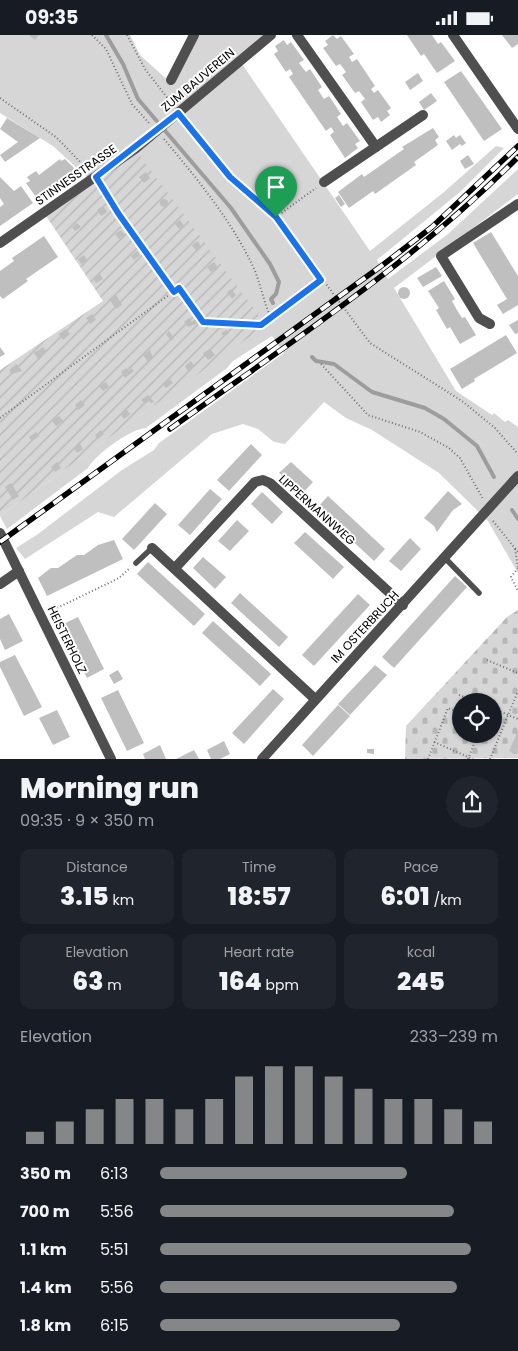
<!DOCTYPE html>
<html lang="en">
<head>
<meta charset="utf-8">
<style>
  body { margin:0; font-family:Poppins,sans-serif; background:#20242c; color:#f1f3f6; height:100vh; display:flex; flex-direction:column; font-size:19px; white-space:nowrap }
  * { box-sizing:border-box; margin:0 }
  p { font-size:16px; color:#9ea1a6 }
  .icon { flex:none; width:28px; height:28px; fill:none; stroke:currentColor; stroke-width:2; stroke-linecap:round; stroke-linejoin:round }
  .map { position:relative; height:724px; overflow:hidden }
  .drawer { display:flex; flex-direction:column; background:#171b24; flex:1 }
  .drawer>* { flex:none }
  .tools { position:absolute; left:452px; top:658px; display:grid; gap:10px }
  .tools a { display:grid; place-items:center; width:50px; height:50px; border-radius:50%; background:#171b24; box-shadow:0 1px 4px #0004; font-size:25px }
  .pin { position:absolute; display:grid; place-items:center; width:42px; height:42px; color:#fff; margin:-51px -21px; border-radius:50% 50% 50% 0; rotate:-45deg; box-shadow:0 0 5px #0007 }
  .pin .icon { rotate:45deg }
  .round { display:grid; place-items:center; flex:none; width:52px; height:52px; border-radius:26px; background:#20242c }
  .headline { display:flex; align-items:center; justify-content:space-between; height:85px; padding:0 20px }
  h1 { font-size:28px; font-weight:800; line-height:38px }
  .metrics { display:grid; grid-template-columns:repeat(3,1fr); gap:8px; height:85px; padding:5px 20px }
  .metrics div { display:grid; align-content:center; border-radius:10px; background:#20242c; text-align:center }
  .metrics b { font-size:25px; font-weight:800 }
  .metrics small { font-size:14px; font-weight:400 }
  .metrics p { font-size:14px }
  .chart { height:140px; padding:10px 20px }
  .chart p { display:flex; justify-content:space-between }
  .chart svg { width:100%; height:90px; margin-top:5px; stroke:#858687; stroke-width:6 }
  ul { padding:0 20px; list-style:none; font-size:16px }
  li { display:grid; grid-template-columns:80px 60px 1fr; align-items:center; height:38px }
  li i { height:12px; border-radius:6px; background:#858687 }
  .status { display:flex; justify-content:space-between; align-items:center; height:35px; padding:0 25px; background:#171b24; direction:ltr }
  .status svg { height:14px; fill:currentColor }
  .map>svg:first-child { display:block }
  .green { fill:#d6d6d6 }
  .cemetery { fill:url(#cemetery-stones); fill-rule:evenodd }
  .garden { fill:url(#garden-furrows) }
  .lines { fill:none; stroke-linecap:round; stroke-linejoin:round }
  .stream { stroke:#9d9d9d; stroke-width:4 }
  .building { fill:#bfbfbf }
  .path { stroke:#717171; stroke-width:2; stroke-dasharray:1 2.5; stroke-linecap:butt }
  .service { stroke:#4f4f4f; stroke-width:5.5 }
  .minor { stroke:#4f4f4f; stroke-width:10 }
  .tertiary { stroke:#4f4f4f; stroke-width:10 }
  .rail-casing { stroke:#000; stroke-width:5.5 }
  .rail { stroke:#fff; stroke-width:4; stroke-dasharray:11; stroke-linecap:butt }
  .route-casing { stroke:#fff; stroke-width:10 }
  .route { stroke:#1a73e8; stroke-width:6 }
  .labels { text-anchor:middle; stroke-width:4; stroke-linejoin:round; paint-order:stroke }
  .street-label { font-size:12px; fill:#000; stroke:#fff }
</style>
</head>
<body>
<div class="status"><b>09:35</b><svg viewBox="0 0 49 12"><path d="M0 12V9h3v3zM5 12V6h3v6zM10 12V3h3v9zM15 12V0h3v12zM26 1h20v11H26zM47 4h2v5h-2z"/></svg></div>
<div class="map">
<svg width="518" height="724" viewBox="0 0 518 724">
  <defs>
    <pattern id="cemetery-stones" width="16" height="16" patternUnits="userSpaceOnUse" patternTransform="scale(1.25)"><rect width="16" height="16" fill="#d6d6d6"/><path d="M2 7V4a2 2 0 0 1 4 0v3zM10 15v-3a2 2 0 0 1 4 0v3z" fill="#b6b6b6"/></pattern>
    <pattern id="garden-furrows" width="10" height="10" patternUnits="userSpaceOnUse" patternTransform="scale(1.25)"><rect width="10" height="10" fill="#d6d6d6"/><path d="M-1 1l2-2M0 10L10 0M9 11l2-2" fill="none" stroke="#b6b6b6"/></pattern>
  </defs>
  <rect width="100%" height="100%" fill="#fff"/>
  <path class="green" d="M0,0H130L140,20L172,49L196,0H271L240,26L370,216L444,157L496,111L504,113L460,157L377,225L388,244L448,199L518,134V159L394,253L456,356L492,380L494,378L505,387L508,385L518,392V538L488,486L439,438L372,395L346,383L324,367L285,409L274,407L258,394L243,389L212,399L114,482L98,477L25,524L16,513L38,499L122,435L154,415L159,408L284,318L272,301L233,326L227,333L146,393C130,394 96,419 88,433L7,494L0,481L265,290L91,146L53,111L0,78Z"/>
  <path class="cemetery" d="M518,575V723L405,724L406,691L507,582ZM461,666H494V699H461Z"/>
  <polygon class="garden" points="135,114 266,290 0,481 0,335 103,266 44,178"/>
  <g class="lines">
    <g class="stream">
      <polyline points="106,0 123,29 138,64 231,173 270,229 279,247 276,259 271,264 273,268"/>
      <polyline points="312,322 316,326 334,329 372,357 425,373 444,384 477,411 494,442"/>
      <polyline points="512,475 518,484"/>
    </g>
  </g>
  <g class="building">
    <polygon points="29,0 39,0 35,5"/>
    <polygon points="333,0 337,4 341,1 354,19 349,22 352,27 357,24 375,51 371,54 374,58 378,55 391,73 387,76 390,80 381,87 378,82 373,85 361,67 365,64 359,56 355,58 342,40 346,37 340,29 336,31 323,13 328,10 325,6"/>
    <polygon points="407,0 432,0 438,9 441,7 455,26 437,38 424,19 421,21"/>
    <polygon points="502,0 518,0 518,9 512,13"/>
    <polygon points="284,5 287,10 291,7 304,25 299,28 302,32 306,37 310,34 322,52 318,55 324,64 329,61 341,79 337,82 343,91 347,88 360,106 355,109 358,113 345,123 330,100 334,97 331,92 326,96 289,42 293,39 290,34 286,37 274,19 278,16 275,11"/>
    <polygon points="461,36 502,94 484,106 444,47"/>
    <polygon points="418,38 423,46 410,55 405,47"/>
    <polygon points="431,58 437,66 424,75 419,67"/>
    <polygon points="7,83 40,103 5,127 0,120 18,107 0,94"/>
    <polygon points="433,93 439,102 435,105 438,110 414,127 416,130 375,159 373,156 349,173 338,157 362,139 364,142 404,114 402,112"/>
    <polygon points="454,100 456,103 460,100 466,108 462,111 460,109 452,115 446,106"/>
    <polygon points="468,120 474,129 465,134 460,126"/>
    <polygon points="60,124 61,126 65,124 78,137 38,165 26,148 30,146 27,142 36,136 39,140"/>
    <polygon points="146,137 150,143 144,148 139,142"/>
    <polygon points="0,142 14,156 21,151 33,168 0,191 0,172 4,169 0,163"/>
    <polygon points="339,160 345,169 341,172 335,163"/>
    <circle cx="164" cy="168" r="4"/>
    <polygon points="103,171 107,177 101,181 97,175"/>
    <polygon points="180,185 184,191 179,194 175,189"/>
    <polygon points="77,188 81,192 75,196 72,192"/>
    <polygon points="121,195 125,200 119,204 115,199"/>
    <polygon points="491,197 518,241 518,270 503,279 497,270 507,264 473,208"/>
    <polygon points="44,201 58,222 26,244 28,246 3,264 0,261 0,236 14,226 12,223"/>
    <polygon points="198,206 201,213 196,216 192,210"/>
    <polygon points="137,216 140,220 134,225 131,221"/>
    <polygon points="84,220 87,225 81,229 78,224"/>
    <polygon points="214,227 218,232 211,237 207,232"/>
    <polygon points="436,232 442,241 423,252 417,243"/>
    <polygon points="100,239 103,244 96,248 93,244"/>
    <polygon points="444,246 455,264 452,266 457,275 462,283 465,282 476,300 460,309 450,292 447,294 436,275 439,273 428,256"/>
    <circle cx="404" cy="258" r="6"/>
    <polygon points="231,254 236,260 232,264 227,257"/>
    <polygon points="116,260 122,270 116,274 109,264"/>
    <polygon points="92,279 96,285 90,289 86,283"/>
    <polygon points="189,283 192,287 196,283 199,288 188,292 184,287"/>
    <polygon points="518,285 518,298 515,299 509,290"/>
    <polygon points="66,294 70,299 63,305 59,299"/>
    <polygon points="227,295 229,298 224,302 221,298"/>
    <polygon points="169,296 174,303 171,306 166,299"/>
    <polygon points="506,300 517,318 474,344 475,346 462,354 450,334"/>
    <polygon points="0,312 5,319 0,322"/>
    <polygon points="43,312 46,316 39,325 34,318"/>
    <polygon points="210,314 215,320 208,325 203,318"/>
    <polygon points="150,315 153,323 148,327 143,320"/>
    <polygon points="191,326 194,331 188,336 185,331"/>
    <polygon points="17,329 22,336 12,339 9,335"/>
    <polygon points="126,333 128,336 131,333 134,336 125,343 121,337"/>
    <polygon points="170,344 173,348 166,353 162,349"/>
    <polygon points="106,347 109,352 103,356 99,351"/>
    <polygon points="148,360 154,367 151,368 149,366 145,369 141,365"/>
    <polygon points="81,365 85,370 78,375 75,370"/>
    <polygon points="127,375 130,379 124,384 121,379"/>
    <polygon points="59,381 63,386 56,391 52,386"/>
    <polygon points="101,395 104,399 98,404 95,400"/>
    <polygon points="36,397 39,401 32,406 29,402"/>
    <polygon points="80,409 83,414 77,418 74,413"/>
    <polygon points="251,409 262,420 229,456 217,445"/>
    <polygon points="57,427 61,433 55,437 51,432"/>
    <polygon points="291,427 313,447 302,459 279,438"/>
    <polygon points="11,448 19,461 13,465 5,452"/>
    <polygon points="210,454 222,464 190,500 178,490"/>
    <polygon points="448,456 462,469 453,475 437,497 434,491 424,483"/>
    <polygon points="262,457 283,477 272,489 251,469"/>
    <polygon points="328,461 385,514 374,526 317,473"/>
    <polygon points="155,468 167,479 134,515 122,504"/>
    <polygon points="237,485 249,496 230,516 218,506"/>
    <polygon points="305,497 344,532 333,544 294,508"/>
    <polygon points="410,503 421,514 401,536 389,526"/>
    <polygon points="114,505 123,524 47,561 38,543 51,533 58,533 77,520 84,520 98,510"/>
    <polygon points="203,522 226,542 215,554 193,533"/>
    <polygon points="148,527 205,579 194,591 137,539"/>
    <polygon points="455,541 467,552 394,633 382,622"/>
    <polygon points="240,558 288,602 279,612 231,568"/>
    <polygon points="358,559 370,570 314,631 302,620"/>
    <polygon points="9,579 23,606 5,615 0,604 0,584"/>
    <polygon points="78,582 104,634 87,643 61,590"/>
    <polygon points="213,586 271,639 260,651 202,598"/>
    <polygon points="15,620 42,672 24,681 0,632 0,627"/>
    <polygon points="375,630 387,640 350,680 338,669"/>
    <polygon points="118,635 123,644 114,649 109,640"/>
    <polygon points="273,654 284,664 244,709 232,698"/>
    <polygon points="118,655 144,708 127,716 101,663"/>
    <polygon points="338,670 350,681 313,721 302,710"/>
    <polygon points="57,675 70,702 53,710 39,683"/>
    <polygon points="518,696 518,713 516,719 509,716"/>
    <polygon points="224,706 230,719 220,724 211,724 207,715"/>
    <polygon points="160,710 166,724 145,724 143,719"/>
    <polygon points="367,714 374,714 374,719 367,718"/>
    <polygon points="194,715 199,724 176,724"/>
  </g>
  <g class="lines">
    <g class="path">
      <polyline points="92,0 106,14 132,69 149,88"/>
      <polyline points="127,0 145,34 172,69"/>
      <polyline points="0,63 56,102 87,134"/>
      <polyline points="184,87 230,142 276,182 370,308 462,366 495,393 518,419"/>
      <path d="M164,104C198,145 233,187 255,236C261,251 264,268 271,283"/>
      <polyline points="276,182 316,153"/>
      <polyline points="173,257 179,253 203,287 261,290 321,245"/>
      <polyline points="321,329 368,380 420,397 449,413 460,423 483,464"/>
      <polyline points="0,383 173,257 101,151"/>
      <polyline points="493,486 518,517"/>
      <polyline points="515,514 518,532"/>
      <polyline points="518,533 511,542 518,556"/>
      <polyline points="51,576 119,543 130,533"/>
      <polyline points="487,625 518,638"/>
      <polyline points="459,660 474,666"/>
      <polyline points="494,674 518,684"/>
      <polyline points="434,707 473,724"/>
      <polyline points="428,724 448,673 461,679"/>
      <polyline points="468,724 478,699"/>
      <polyline points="490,724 518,656"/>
    </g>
    <g class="service">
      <polyline points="445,523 479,558"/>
      <polyline points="136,528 152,513"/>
    </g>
    <g class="minor">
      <polyline points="297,0 376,112"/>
      <polyline points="453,0 518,94"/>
      <polyline points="171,45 194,0"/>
      <polyline points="324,147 423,80"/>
      <polyline points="490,289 479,283 441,221 518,169"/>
      <polyline points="0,498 111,724"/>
      <polyline points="152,513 315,664"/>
      <polyline points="175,533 255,447 263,445 270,448 403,570"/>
      <polyline points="0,549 19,536"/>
      <polyline points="262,724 518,441"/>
    </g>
    <polyline class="tertiary" points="0,208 135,114 271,0"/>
    <defs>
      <g id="rail">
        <path d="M170,394C289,308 414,227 518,122"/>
        <polyline points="0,507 384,229 432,192 518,111"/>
      </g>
    </defs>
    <use href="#rail" class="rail-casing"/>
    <use href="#rail" class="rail"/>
  </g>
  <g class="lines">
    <defs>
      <polygon id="route" points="178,78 230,142 276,182 321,245 261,290 203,287 179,253 174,257 118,178 96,142"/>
    </defs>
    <use href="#route" class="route-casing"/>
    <use href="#route" class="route"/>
  </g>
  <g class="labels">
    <g class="street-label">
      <text transform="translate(198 45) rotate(-40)" y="4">ZUM BAUVEREIN</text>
      <text transform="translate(76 140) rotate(-35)" y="4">STINNESSTRASSE</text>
      <text transform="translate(317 475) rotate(42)" y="4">LIPPERMANNWEG</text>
      <text transform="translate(365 592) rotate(-47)" y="4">IM OSTERBRUCH</text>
      <text transform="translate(67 605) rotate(64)" y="4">HEISTERHOLZ</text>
    </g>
  </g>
</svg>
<div class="tools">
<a><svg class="icon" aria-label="locate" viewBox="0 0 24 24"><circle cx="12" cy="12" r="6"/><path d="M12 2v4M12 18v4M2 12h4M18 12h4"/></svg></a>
</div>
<div class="pin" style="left:276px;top:182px;background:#1e9e55"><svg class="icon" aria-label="arrive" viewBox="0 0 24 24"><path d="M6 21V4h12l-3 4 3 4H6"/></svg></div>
</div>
<section class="drawer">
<div class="headline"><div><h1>Morning run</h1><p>09:35 · 9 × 350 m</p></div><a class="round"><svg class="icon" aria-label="share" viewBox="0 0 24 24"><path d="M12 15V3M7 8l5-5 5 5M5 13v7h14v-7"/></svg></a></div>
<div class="metrics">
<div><p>Distance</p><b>3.15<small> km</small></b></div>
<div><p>Time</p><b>18:57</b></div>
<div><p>Pace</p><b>6:01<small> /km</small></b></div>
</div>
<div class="metrics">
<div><p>Elevation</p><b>63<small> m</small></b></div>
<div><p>Heart rate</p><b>164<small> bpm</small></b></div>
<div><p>kcal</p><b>245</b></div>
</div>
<div class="chart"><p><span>Elevation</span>233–239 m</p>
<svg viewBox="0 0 160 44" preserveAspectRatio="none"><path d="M5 44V38M15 44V33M25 44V27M35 44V22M45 44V22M55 44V27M65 44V22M75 44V11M85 44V6M95 44V6M105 44V11M115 44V17M125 44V22M135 44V22M145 44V27M155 44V33"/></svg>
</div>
<ul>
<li><b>350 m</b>6:13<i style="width:73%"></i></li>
<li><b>700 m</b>5:56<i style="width:87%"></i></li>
<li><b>1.1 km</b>5:51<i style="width:92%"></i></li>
<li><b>1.4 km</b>5:56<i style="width:88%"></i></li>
<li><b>1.8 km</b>6:15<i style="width:71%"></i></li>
</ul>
</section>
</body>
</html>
